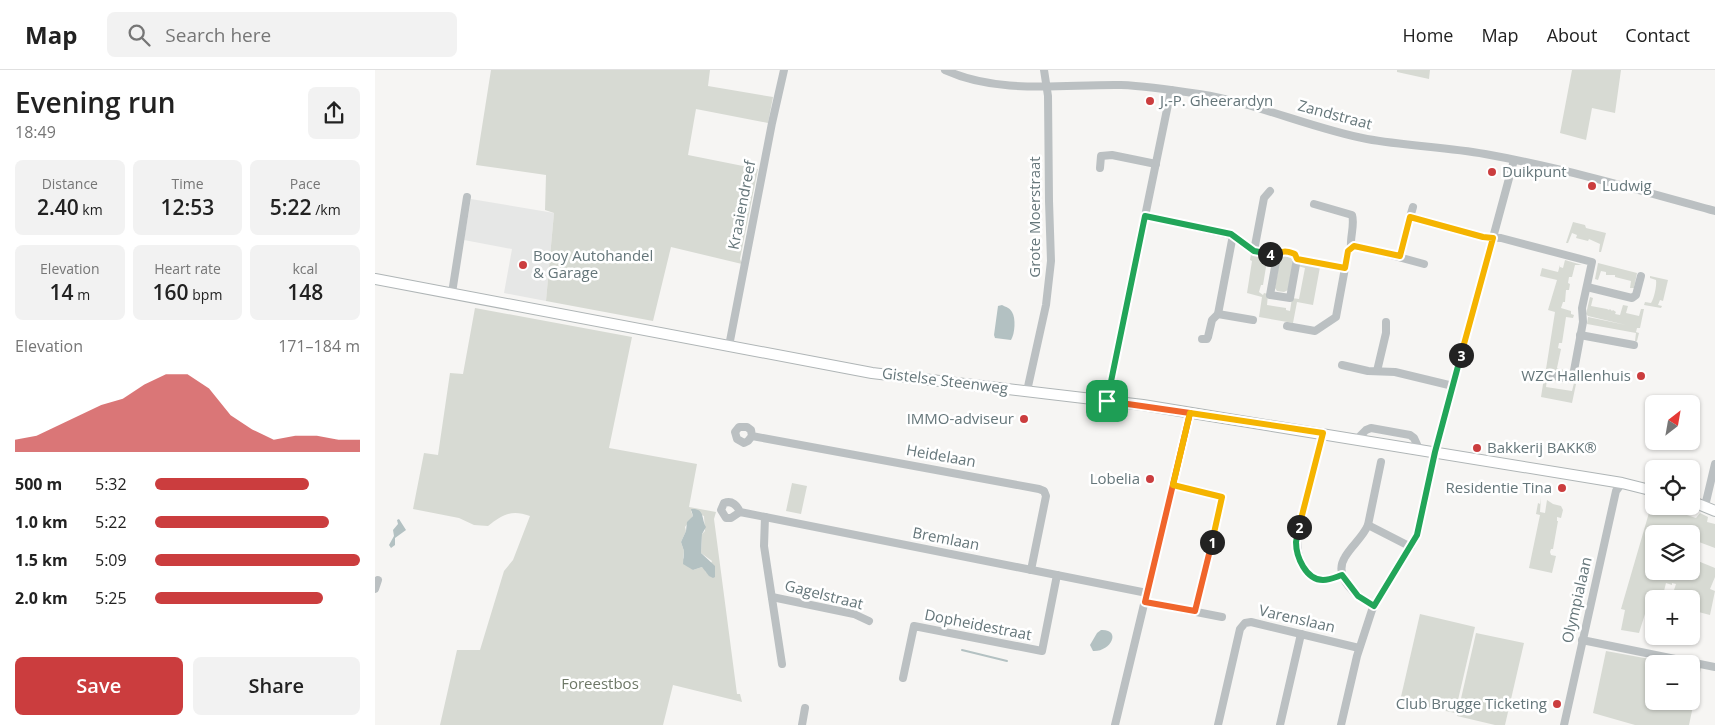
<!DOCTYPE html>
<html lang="en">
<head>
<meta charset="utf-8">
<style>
  body { margin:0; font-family:"Open Sans",sans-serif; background:#f2f2f2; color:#222; height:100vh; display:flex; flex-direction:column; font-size:19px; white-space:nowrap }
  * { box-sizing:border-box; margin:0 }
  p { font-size:16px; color:#767676 }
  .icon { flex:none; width:28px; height:28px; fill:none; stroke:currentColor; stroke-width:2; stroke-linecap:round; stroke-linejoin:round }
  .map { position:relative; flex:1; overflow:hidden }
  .drawer { display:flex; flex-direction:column; background:#fff; width:375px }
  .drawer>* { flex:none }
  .needle { width:32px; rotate:31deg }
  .buttons { position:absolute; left:1270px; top:325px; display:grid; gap:10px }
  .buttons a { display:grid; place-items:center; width:55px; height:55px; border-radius:8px; background:#fff; box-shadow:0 1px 4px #0004; font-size:25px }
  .pin { position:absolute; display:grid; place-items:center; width:42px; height:42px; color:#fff; margin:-21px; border-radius:10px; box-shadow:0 2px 8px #0006 }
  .km { position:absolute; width:25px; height:25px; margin:-12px; border-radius:50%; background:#222; color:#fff; font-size:14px; line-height:25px; text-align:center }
  .round { display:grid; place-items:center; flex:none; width:52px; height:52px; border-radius:8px; background:#f2f2f2 }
  .summary { display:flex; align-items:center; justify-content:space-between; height:85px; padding:0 15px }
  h1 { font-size:28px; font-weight:600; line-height:38px }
  .figures { display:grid; grid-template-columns:repeat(3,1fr); gap:8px; height:85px; padding:5px 15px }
  .figures div { display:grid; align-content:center; border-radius:8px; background:#f2f2f2; text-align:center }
  .figures b { font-size:21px; font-weight:600 }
  .figures small { font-size:14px; font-weight:400 }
  .figures p { font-size:14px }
  .chart { height:140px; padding:10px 15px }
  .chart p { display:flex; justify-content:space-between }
  .chart svg { width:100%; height:90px; margin-top:5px; fill:#cb3d3e; opacity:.7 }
  .cta { display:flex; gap:10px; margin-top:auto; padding:10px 15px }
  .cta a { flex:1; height:58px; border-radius:8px; background:#cb3d3e; color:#fff; font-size:20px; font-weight:600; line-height:58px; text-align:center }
  .cta a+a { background:#f2f2f2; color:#222 }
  ul { padding:0 15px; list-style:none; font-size:16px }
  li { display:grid; grid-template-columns:80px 60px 1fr; align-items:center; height:38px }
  li i { height:12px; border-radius:6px; background:#cb3d3e }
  header { display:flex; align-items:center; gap:30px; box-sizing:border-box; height:70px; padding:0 25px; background:#fff; border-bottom:1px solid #e0e0e0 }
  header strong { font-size:24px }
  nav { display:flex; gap:28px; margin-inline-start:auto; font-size:18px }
  .search { width:350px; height:45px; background:#f2f2f2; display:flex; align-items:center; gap:12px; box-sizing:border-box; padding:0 18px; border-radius:8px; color:#767676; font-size:19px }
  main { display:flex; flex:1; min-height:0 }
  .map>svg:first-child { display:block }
  .built { fill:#e6e7e6 }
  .green { fill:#d7dad3; fill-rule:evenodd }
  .water { fill:#b3c1c2 }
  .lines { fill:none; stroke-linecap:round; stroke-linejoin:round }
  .stream { stroke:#b3c1c2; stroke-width:2 }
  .major-casing { stroke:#afb5b6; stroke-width:12 }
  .minor { stroke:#bbc0c2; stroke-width:8 }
  .major { stroke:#fff; stroke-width:10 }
  .split-1-casing { stroke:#fff; stroke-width:10 }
  .split-2-casing { stroke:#fff; stroke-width:10 }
  .split-3-casing { stroke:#fff; stroke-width:10 }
  .split-4-casing { stroke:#fff; stroke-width:10 }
  .split-5-casing { stroke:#fff; stroke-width:10 }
  .split-1 { stroke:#f0652b; stroke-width:6 }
  .split-2 { stroke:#f5b400; stroke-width:6 }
  .split-3 { stroke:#22a559; stroke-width:6 }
  .split-4 { stroke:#f5b400; stroke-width:6 }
  .split-5 { stroke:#22a559; stroke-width:6 }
  .poi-dot { fill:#cb3d3e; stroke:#fff; stroke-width:2 }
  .labels { text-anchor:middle; stroke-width:5; stroke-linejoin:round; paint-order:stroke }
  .poi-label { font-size:15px; fill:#65767a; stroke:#fff; text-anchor:start }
  .street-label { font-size:15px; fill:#65767a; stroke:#fff }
  .park-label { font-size:15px; fill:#6e7867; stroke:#fff }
</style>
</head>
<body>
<header>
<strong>Map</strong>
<div class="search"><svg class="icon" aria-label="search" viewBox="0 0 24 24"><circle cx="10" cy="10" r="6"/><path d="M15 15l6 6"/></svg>Search here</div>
<nav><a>Home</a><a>Map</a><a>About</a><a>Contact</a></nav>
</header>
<main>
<section class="drawer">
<div class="summary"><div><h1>Evening run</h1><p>18:49</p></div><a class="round"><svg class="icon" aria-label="share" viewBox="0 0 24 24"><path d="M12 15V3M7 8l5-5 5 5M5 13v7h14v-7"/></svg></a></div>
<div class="figures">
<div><p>Distance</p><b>2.40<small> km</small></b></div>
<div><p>Time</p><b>12:53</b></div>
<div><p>Pace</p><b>5:22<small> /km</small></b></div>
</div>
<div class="figures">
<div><p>Elevation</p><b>14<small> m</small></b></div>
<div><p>Heart rate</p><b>160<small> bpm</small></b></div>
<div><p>kcal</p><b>148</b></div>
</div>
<div class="chart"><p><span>Elevation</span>171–184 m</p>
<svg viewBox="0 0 160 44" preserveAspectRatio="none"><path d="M0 44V38L10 36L20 31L30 26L40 21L50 18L60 11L70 6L80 6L90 13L100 26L110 33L120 38L130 36L140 36L150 38L160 38V44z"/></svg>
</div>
<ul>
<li><b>500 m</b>5:32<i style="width:75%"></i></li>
<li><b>1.0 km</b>5:22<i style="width:85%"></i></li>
<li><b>1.5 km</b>5:09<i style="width:100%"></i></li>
<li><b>2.0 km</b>5:25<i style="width:82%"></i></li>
</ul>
<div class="cta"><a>Save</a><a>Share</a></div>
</section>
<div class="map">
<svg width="1340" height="655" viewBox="0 0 1340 655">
  <rect width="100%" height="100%" fill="#f6f5f3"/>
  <polygon class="built" points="96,129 179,143 171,231 129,223 137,179 89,170"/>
  <g class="green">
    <polygon points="116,0 335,0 333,16 398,27 393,53 321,39 313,85 383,99 365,189 367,194 296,177 278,251 171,231 179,143 170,140 171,105 101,95"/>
    <polygon points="1022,0 1055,0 1054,9 1022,2"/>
    <polygon points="1197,0 1246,0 1240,43 1217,38 1211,70 1185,63"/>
    <polygon points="1198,152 1210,155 1211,158 1231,163 1226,182 1224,182 1225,174 1214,169 1213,171 1201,168 1202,165 1197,163 1193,173 1191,173"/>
    <polygon points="876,184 899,189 899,192 892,191 888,215 886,215 884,222 888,225 889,223 893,224 892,235 911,238 911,240 915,241 917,228 924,229 930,198 923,196 924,193 945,197 938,235 922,232 918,253 884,247 887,227 872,223 877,191 875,190"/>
    <polygon points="909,186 916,188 918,191 913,220 909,222 902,221 900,218 905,188"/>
    <polygon points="1190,190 1207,195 1200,195 1197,207 1194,207 1193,213 1195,214 1194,220 1191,220 1190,232 1188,232 1186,238 1196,241 1196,244 1199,245 1198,248 1191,247 1187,273 1184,273 1183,278 1186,279 1182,298 1189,300 1189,302 1171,299 1180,242 1173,240 1182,210 1165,206 1167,198 1183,202 1185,195 1185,197 1188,198"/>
    <polygon points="1223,193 1262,203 1259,218 1255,218 1256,211 1240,207 1240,205 1231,205 1231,202 1226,201 1223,210 1220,209"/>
    <path d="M1275,206L1293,210L1288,231L1285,230L1283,235L1287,236L1286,238L1269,235L1270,232L1276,233C1279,229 1282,215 1281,210L1275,208Z"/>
    <polygon points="1215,227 1218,228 1216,236 1232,239 1234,240 1235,239 1237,241 1238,240 1241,242 1240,244 1245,245 1248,235 1253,236 1251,243 1264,246 1266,239 1269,239 1265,258 1262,258 1261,262 1264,263 1262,271 1260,271 1261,263 1212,254 1213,247 1251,255 1213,246 1211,244"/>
    <path d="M100,238L257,267L234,378L322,394L314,437L341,442L339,449L362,624H365L367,632L298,615L288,655H65L82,580H105L129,501L138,490L155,446C136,439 127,445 113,456L99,455L84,448L38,439L49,383L63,385L75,303L88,304ZM316,441L329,446L330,461L327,464L326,483L337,491L331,503L330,498L327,497L318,500L308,488L309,481L306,472L311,461L310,457L318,446Z"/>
    <polygon points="1169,308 1172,309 1171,317 1197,321 1199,313 1201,314 1197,333 1166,327"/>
    <polygon points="417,413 432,416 426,444 411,441"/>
    <polygon points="1166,427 1165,442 1170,443 1172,430 1178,434 1186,436 1188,440 1186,448 1182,447 1182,451 1183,451 1178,479 1176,479 1175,482 1176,485 1181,486 1177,503 1154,498 1165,445 1161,444 1163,433 1165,434"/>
    <path d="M1278,429L1279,436L1310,437L1309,444L1321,448L1325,443L1333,447L1332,452L1340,454V478L1324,472L1318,489L1340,498V507L1335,519L1340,521L1335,545L1316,540V529H1296L1301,514L1297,513V515L1291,513L1287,529H1279V546L1270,544L1264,563L1246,560L1250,540L1246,539ZM1279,464H1316V501H1279Z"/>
    <polygon points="1045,544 1100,557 1080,643 1025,631"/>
    <polygon points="1101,563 1149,573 1130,655 1120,655 1082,646"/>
    <polygon points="1231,581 1302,594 1279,594 1279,631 1316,631 1316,596 1326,598 1314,655 1260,655 1218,643"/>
  </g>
  <g class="water">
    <path d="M627,235C631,237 635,238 637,242C641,248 640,264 636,270L620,268L619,265L623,236Z"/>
    <path d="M316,439C330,438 326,448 331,457L327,464L326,483L340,496V507L338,508L334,506L327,497L318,500L308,494L309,481L306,472L311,461L312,452L318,446Z"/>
    <polygon points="24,449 31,460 20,468 20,475 16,478 14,475 19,466 18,460 23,454 22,450"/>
    <path d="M726,560C747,559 736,582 718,581L715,575L722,563Z"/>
  </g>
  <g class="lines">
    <polyline class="stream" points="587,580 632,591"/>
    <defs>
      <g id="major">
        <polyline points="0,209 497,303 768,335 1247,413 1279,421"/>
        <polyline points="1316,431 1340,441"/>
      </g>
    </defs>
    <use href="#major" class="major-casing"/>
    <g class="minor">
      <path d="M570,0C625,25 688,14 746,15C772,16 798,20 824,24C882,33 935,58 992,69C1031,76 1071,77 1110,84C1188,98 1264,120 1340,141"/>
      <polyline points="725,98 726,86 737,85 781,94"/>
      <path d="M939,134L977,145C980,154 975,167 976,177"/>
      <path d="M770,146L856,165L879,181L902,186C907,179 914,182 920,184L922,189L970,198L973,181L979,175L1049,194"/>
      <polyline points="1035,147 1038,137"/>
      <polyline points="879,181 889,128 895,121"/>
      <polyline points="902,186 895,225 915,228 922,189"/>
      <polyline points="1025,187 1035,147 1108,167 1126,168 1217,192 1207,238 1208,252 1198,306 1195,309 1174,305"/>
      <polyline points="1212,217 1257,228 1261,225 1266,206"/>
      <polyline points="77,223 92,127"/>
      <polyline points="843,244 878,250"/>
      <polyline points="912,256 940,261 961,247 970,198"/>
      <polyline points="1205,265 1259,275"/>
      <polyline points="827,269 832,269 833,267 837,250 843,244 858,165"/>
      <polyline points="354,276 397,53 409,0"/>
      <polyline points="967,295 993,301 1020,302 1078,316"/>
      <polyline points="1002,301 1011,263 1011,252"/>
      <polyline points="652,321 671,235 676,191 674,131 673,26 669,0"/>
      <polyline points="732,331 796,20"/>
      <path d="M948,363L923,461C920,478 925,509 947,510C954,510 961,507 967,505"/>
      <polyline points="377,366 373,371 369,373 362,369 360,362 364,357 372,357 376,360 377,366 664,419 669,421 671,426 656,500"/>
      <polyline points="982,369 991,360 996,358 1035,365 1039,368 1044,379"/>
      <polyline points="798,415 847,427 820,541"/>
      <polyline points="1330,436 1340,394"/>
      <path d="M365,442L356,448H351L346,440L349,433C357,430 362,435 365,442L772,523"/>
      <polyline points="390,447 389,476 407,594"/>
      <polyline points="993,455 1036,477"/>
      <polyline points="0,519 3,510"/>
      <polyline points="397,527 479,544 494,551"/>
      <polyline points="770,532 847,547"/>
      <path d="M999,536C983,528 957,508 970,487C977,475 988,467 993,455L1006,392"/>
      <polyline points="1207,570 1340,597"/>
      <polyline points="528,608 539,556 667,581 682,505"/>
      <polyline points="427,655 430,638"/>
      <polyline points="740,655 815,343"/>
      <polyline points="843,655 865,559 870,553 876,552 984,578"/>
      <polyline points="905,655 926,564"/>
      <polyline points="966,655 982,586 997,540 1013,512 1042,465 1060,382 1139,90"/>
      <polyline points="1189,655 1241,421 1247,413"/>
    </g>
    <use href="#major" class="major"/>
  </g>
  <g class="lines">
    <defs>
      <polyline id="split-1" points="732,331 815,343 770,532 820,541 837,472"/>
      <polyline id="split-2" points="837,472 847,427 798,415 815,343 948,363 924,457"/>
      <path id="split-3" d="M924,457C923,462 922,467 921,472C921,487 931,510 948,510C955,510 961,507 967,505L983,526L999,536L1042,465L1060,382L1086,285"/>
      <path id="split-4" d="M895,184L902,186C907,179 914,182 920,184L922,189L970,198L973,181L979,176L1025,186L1035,147L1108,167L1118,168L1086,285"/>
      <polyline id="split-5" points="732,331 770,146 856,164 879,181 895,184"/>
    </defs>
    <use href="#split-1" class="split-1-casing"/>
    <use href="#split-2" class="split-2-casing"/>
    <use href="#split-3" class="split-3-casing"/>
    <use href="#split-4" class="split-4-casing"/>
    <use href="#split-5" class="split-5-casing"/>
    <use href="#split-1" class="split-1"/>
    <use href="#split-2" class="split-2"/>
    <use href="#split-3" class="split-3"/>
    <use href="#split-4" class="split-4"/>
    <use href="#split-5" class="split-5"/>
  </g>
  <g class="poi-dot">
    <circle cx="775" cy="31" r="5"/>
    <circle cx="1117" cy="102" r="5"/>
    <circle cx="1217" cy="116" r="5"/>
    <circle cx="148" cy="195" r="5"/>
    <circle cx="1266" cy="306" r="5"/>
    <circle cx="649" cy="349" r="5"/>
    <circle cx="1102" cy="378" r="5"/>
    <circle cx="775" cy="409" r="5"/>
    <circle cx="1187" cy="418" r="5"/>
    <circle cx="1182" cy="634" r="5"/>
  </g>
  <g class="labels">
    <g class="poi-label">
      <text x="785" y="36">J.-P. Gheerardyn</text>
      <text x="1127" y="107">Duikpunt</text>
      <text x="1227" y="121">Ludwig</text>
      <text x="158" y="191">Booy Autohandel<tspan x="158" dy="17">&amp; Garage</tspan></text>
      <text x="1256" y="311" text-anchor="end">WZC Hallenhuis</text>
      <text x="639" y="354" text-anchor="end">IMMO-adviseur</text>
      <text x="1112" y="383">Bakkerij BAKK®</text>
      <text x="765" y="414" text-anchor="end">Lobelia</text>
      <text x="1177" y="423" text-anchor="end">Residentie Tina</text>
      <text x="1172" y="639" text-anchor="end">Club Brugge Ticketing</text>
    </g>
    <g class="street-label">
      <text transform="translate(960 45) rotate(15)" y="5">Zandstraat</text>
      <text transform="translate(367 135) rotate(-79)" y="5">Kraaiendreef</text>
      <text transform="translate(660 147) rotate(-90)" y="5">Grote Moerstraat</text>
      <text transform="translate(570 311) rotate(7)" y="5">Gistelse Steenweg</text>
      <text transform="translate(566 386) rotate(10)" y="5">Heidelaan</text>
      <text transform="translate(571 469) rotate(11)" y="5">Bremlaan</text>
      <text transform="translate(449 525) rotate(14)" y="5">Gagelstraat</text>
      <text transform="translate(1202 530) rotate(-77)" y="5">Olympialaan</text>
      <text transform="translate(922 549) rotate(13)" y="5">Varenslaan</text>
      <text transform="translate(603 555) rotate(11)" y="5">Dopheidestraat</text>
    </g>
    <g class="park-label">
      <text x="225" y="619">Foreestbos</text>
    </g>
  </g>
</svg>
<div class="buttons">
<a><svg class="needle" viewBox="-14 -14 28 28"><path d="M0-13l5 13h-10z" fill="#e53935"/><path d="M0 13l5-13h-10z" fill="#767676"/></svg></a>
<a><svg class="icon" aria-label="locate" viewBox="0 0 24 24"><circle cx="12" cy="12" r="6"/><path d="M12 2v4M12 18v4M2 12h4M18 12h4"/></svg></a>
<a><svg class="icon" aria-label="layers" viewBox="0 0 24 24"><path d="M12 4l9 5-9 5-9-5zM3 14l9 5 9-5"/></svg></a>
<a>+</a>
<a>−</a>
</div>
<div class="pin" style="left:732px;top:331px;background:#1e9e55"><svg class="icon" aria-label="arrive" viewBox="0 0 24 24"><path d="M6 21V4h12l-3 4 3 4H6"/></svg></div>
<b class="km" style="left:837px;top:472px">1</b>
<b class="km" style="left:924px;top:457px">2</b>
<b class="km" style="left:1086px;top:285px">3</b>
<b class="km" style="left:895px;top:184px">4</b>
</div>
</main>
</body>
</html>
